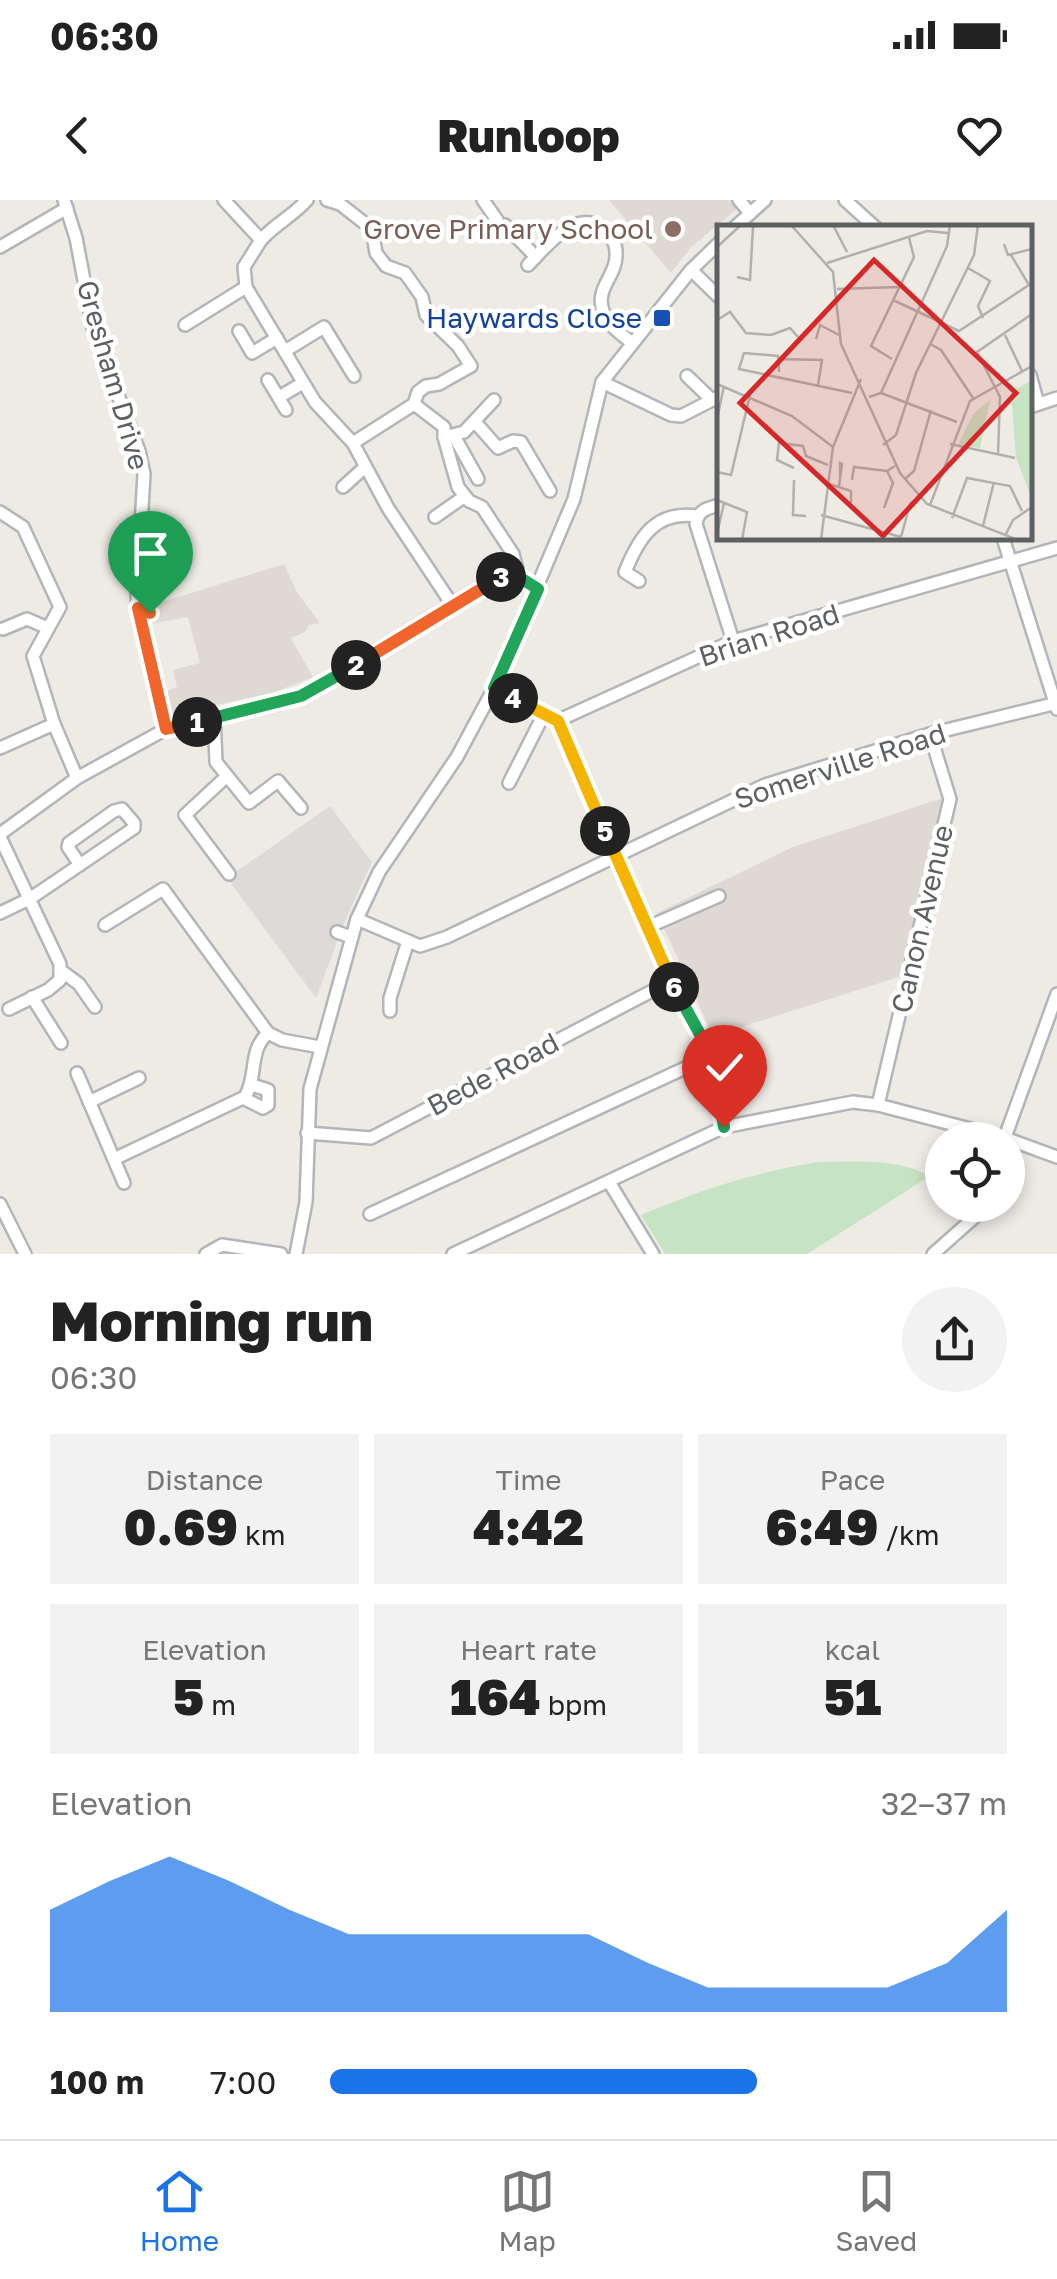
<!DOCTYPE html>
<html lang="en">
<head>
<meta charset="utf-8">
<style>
  body { margin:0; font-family:"Golos Text",sans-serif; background:#f2f2f2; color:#222; height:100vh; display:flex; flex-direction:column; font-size:38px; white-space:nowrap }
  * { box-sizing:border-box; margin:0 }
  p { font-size:32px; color:#767676 }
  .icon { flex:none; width:55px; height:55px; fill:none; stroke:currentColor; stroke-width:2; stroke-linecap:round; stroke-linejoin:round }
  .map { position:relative; height:1054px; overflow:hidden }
  .panel { display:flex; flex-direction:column; background:#fff; flex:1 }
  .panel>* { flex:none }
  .buttons { position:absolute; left:925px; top:922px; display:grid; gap:20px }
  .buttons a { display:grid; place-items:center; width:100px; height:100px; border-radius:50%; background:#fff; box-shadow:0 5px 15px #0003; font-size:50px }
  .pin { position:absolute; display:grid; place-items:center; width:85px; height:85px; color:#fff; margin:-102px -42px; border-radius:50% 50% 50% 0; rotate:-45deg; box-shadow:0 0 10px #0007 }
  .pin .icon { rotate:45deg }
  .km { position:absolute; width:50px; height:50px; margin:-25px; border-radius:50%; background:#222; color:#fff; font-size:28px; line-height:50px; text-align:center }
  .round { display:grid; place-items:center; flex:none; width:105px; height:105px; border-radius:52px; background:#f2f2f2 }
  .head { display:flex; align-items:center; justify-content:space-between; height:170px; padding:0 50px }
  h1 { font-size:55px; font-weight:800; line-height:75px }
  .figures { display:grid; grid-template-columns:repeat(3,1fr); gap:15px; height:170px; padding:10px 50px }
  .figures div { display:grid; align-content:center; border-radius:0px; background:#f2f2f2; text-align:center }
  .figures b { font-size:50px; font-weight:800 }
  .figures small { font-size:28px; font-weight:400 }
  .figures p { font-size:28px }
  .chart { height:280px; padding:20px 50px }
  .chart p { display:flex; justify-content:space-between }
  .chart svg { width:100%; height:180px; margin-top:10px; fill:#1a73e8; opacity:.7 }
  ul { padding:0 50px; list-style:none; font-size:32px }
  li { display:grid; grid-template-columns:160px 120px 1fr; align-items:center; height:75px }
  li i { height:25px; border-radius:12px; background:#1a73e8 }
  .status { display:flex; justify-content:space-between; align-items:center; height:70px; padding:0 50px; background:#fff; direction:ltr }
  .status svg { height:28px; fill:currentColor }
  header { display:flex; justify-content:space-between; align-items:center; height:130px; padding:0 50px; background:#fff; font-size:45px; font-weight:800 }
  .dock { display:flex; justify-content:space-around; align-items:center; height:140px; border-top:2px solid #e0e0e0; background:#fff; font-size:28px; color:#767676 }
  .dock a { display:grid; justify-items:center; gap:5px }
  .dock .on { color:#1a73e8 }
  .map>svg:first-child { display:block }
  .industrial { fill:#dddad7 }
  .education { fill:#dedad3 }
  .green { fill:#c6e3c3 }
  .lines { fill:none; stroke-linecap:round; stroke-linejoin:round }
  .minor-casing { stroke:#b2b5b9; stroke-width:16 }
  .minor { stroke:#fff; stroke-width:11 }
  .split-1-casing { stroke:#fff; stroke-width:20 }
  .split-2-casing { stroke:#fff; stroke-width:20 }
  .split-3-casing { stroke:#fff; stroke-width:20 }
  .split-4-casing { stroke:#fff; stroke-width:20 }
  .split-5-casing { stroke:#fff; stroke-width:20 }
  .split-6-casing { stroke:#fff; stroke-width:20 }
  .split-7-casing { stroke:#fff; stroke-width:20 }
  .split-1 { stroke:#f0652b; stroke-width:12 }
  .split-2 { stroke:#22a559; stroke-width:12 }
  .split-3 { stroke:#f0652b; stroke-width:12 }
  .split-4 { stroke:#22a559; stroke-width:12 }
  .split-5 { stroke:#f5b400; stroke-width:12 }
  .split-6 { stroke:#f5b400; stroke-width:12 }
  .split-7 { stroke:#22a559; stroke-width:12 }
  .education-dot { fill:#8d6e63; stroke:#fff; stroke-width:4 }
  .transit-dot { fill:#1a4fb4; stroke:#fff; stroke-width:4 }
  .labels { text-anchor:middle; stroke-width:9; stroke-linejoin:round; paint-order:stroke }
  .education-label { font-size:28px; fill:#785e54; stroke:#fff; text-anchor:end }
  .transit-label { font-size:28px; fill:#164399; stroke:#fff; text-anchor:end }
  .street-label { font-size:28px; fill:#5d6164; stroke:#fff }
  .inset-road { fill:none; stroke:#b0b0ad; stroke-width:2.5 }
  .view { fill:#d62828; fill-opacity:0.15; stroke:#d62828; stroke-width:5 }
  .inset-edge { fill:none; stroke:#5d6164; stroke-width:5 }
</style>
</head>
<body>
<div class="status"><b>06:30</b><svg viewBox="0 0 49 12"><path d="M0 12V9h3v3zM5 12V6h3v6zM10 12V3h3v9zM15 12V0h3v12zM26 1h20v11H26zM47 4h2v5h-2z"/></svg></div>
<header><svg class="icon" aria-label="back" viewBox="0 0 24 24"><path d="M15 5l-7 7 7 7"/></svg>Runloop<svg class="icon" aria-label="heart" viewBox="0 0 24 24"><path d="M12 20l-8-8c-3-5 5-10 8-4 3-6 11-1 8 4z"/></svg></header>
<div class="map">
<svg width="1057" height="1054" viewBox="0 0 1057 1054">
  <rect width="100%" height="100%" fill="#eeebe5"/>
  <polygon class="industrial" points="330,606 372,662 346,718 316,798 227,678"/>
  <g class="education">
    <polygon points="609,0 748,0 692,46 671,73"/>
    <polygon points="284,364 298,394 320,423 309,425 305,432 291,438 313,477 275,492 171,515 166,491 177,487 173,470 200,463 188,417 150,424 146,407"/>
    <polygon points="946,597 905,775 713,836 657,713 793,647"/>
  </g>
  <path class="green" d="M818,962C855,962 897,958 930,976L807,1054H665L641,1015C698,991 756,972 818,962Z"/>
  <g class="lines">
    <defs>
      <g id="minor">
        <polyline points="64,0 76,38 93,128 139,251 144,274 137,393 138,416 166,529"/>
        <polyline points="224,0 261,40 244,67 246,87 315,202 353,243 388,308 453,406"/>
        <polyline points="327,0 340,4 372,29 376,53 386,66 405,73 422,97 426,115 458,146 471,166 439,184 426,186 418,192 414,204 353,243"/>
        <polyline points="483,0 497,20"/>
        <polyline points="739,0 750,13"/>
        <polyline points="845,0 876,28"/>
        <polyline points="505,25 536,57"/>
        <polyline points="734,28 765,0"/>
        <path d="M261,40C275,24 293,16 307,0"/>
        <polyline points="0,47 67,8"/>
        <path d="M528,65C546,47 576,7 603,29C612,36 617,45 616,56C616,75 597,88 602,107C605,124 619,132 631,142"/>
        <polyline points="691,70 720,98"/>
        <polyline points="185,125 246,87"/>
        <polyline points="239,131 252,153 277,138"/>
        <polyline points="285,151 324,127 354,176"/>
        <polyline points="1030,175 1038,204"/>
        <polyline points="687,176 712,200"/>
        <polyline points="268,180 286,210"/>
        <polyline points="602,182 671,215 681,216 720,196"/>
        <polyline points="279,197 303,183"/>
        <polyline points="414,204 444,227 444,237 464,232 494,200"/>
        <polyline points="1030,207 1057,198"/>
        <polyline points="475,222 498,248 513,241 521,242 550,291"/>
        <polyline points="454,236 478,279"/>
        <polyline points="444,237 458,287 469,301 482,307 513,354 519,377"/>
        <polyline points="343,287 364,268"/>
        <path d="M720,305C707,308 698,310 696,324L733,441"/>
        <polyline points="0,312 23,327 60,407 33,456 54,524 77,578"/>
        <polyline points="435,317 465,296"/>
        <polyline points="1003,338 1057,509"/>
        <path d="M639,381L625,372C639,337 656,310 697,316"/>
        <polyline points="3,429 27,419 48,428"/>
        <polyline points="494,488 557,521 733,441 1057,348"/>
        <polyline points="214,518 216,562 249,603 278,581 301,608"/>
        <polyline points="557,521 671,781 711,856 724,927"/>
        <polyline points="0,548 54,524"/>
        <polyline points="226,577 185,615 229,674"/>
        <polyline points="509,583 544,514"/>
        <polyline points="0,634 77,578 166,529 278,504 301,496 495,378 519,377 538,389"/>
        <polyline points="0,637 60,764 60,780 48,790 9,809"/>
        <polyline points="0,713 31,698 134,628 134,623 122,609 114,611 69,643 68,647 80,665"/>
        <polyline points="357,719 420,746 447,737 765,585 930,534 1057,503"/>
        <polyline points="105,725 163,689 268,833"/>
        <polyline points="648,727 719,696"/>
        <polyline points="337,732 351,737"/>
        <polyline points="60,770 79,784 95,807"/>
        <polyline points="32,797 61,843"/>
        <polyline points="390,811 390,798 408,741"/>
        <polyline points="77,873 124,983"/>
        <polyline points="243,898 263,908 268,905 268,890 252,885"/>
        <polyline points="89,902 139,878"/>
        <polyline points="878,905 950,599 930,534"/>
        <polyline points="307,933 371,938 671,781"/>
        <polyline points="1004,940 1057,794"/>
        <path d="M114,959L245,897C258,875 248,851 268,833L282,840L320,847"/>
        <polyline points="609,982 653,1054"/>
        <polyline points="0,1004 25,1054"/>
        <polyline points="370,1014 711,856"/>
        <polyline points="206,1054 222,1045 281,1054"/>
        <polyline points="296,1054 306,1002 310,889 357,719 379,672 457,557 494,488 574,299 602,182 691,70 720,42"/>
        <polyline points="453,1054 724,927 853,902 878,905 1005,938 1057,957"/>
        <polyline points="933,1054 977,1015 984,1005"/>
      </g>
    </defs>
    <use href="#minor" class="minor-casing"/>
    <use href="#minor" class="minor"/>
  </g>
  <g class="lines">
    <defs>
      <polyline id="split-1" points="150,413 138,408 166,529 197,522"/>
      <polyline id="split-2" points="197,522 301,496 356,465"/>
      <polyline id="split-3" points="356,465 501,377"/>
      <polyline id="split-4" points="501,377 519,377 538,389 494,488 513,498"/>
      <polyline id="split-5" points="513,498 558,521 605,631"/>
      <polyline id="split-6" points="605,631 674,787"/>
      <polyline id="split-7" points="674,787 712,856 724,927"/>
    </defs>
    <use href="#split-1" class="split-1-casing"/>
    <use href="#split-2" class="split-2-casing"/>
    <use href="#split-3" class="split-3-casing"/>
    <use href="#split-4" class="split-4-casing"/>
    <use href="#split-5" class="split-5-casing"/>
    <use href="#split-6" class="split-6-casing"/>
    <use href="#split-7" class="split-7-casing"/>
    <use href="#split-1" class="split-1"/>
    <use href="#split-2" class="split-2"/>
    <use href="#split-3" class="split-3"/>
    <use href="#split-4" class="split-4"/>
    <use href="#split-5" class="split-5"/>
    <use href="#split-6" class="split-6"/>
    <use href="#split-7" class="split-7"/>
  </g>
  <circle class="education-dot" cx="673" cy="29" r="10"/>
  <rect class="transit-dot" x="652" y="108" width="20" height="20" rx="5"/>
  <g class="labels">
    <g class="education-label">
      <text x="653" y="39">Grove Primary School</text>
    </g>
    <g class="transit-label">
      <text x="642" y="128">Haywards Close</text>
    </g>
    <g class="street-label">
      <text transform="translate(113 175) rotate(74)" y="10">Gresham Drive</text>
      <text transform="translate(769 435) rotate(-18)" y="10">Brian Road</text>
      <text transform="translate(840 566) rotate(-18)" y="10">Somerville Road</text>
      <text transform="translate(922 719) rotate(-77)" y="10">Canon Avenue</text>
      <text transform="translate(493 874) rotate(-28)" y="10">Bede Road</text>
    </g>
  </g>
  <g transform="translate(717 25)">
    <rect width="315" height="315" fill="#eeebe5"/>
    <path d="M315,155V274L299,232L294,167ZM273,175L263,223L241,219L257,188Z" fill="#c6e3c3"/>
    <path class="inset-road" d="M74,0L116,47L124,119L183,248L210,279L301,315M116,0L130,27M287,19L291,30L315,24M0,22L24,0M294,30L312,60M110,38L210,6L231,8M251,43L273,56L261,81L266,93M20,52L33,55L36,2M120,64L181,62M176,75L242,106L315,58M0,95L13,87L29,108L54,110L73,103L81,112M288,110L305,146M99,114L103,100L122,110M213,119L224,125L256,173M62,134L105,135L101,160M175,134L154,121L197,32L192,13M62,147L61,131L27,128L22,144L135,168M0,159L75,191L116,222M164,168L240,197M152,172L164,168L230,21L233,0M0,194L7,161M233,219L298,233M166,220L179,210L199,148L257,30L261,0M281,229L283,172L260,127L315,89M77,243L60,235L62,218L86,221L89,231L111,240M0,247L14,250L33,170M188,254L197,246L214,185M77,255L76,290L89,291M135,255L137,242L170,246M109,258L134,266V278M122,261L125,239L123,238V251M0,275L30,287L25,315M213,280L253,176L315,141M167,283L176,258L170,246L178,241M104,290L184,312M235,293L250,253L293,261L305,286M266,301L277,257M0,309L7,278M289,309L296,295L315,282M184,312L193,279L203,271M104,315L116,222L144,154"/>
    <path class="view" d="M157,35L299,168L166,311L23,178Z"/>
    <rect width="315" height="315" class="inset-edge"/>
  </g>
</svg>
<div class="buttons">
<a><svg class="icon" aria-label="locate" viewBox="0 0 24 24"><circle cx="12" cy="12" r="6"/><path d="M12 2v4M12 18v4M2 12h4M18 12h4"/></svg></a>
</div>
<div class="pin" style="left:150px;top:413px;background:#1e9e55"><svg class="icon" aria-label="arrive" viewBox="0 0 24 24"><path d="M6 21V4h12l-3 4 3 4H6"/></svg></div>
<div class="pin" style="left:724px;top:927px;background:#d93025"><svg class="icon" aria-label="check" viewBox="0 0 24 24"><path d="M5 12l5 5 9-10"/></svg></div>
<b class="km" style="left:197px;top:522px">1</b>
<b class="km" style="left:356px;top:465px">2</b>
<b class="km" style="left:501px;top:377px">3</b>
<b class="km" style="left:513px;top:498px">4</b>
<b class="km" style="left:605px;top:631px">5</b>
<b class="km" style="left:674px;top:787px">6</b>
</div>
<section class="panel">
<div class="head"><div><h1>Morning run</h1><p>06:30</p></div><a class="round"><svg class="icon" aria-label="share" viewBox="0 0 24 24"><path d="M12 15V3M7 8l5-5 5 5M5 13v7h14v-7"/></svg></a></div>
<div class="figures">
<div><p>Distance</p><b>0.69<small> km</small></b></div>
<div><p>Time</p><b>4:42</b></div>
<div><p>Pace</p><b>6:49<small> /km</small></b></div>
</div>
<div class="figures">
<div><p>Elevation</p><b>5<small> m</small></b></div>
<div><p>Heart rate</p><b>164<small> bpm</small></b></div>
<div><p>kcal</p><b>51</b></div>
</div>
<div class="chart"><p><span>Elevation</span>32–37 m</p>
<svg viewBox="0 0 160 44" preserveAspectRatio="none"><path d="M0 44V19L10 12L20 6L30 12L40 19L50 25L60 25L70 25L80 25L90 25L100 32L110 38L120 38L130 38L140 38L150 32L160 19V44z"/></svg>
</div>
<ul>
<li><b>100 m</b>7:00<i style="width:63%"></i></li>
</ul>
</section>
<nav class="dock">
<a class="on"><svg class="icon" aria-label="home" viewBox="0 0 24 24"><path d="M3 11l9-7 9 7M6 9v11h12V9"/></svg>Home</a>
<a><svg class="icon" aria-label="map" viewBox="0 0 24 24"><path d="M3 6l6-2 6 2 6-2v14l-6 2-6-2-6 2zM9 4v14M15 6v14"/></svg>Map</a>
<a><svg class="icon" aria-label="saved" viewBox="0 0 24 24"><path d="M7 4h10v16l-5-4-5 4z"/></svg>Saved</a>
</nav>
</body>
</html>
